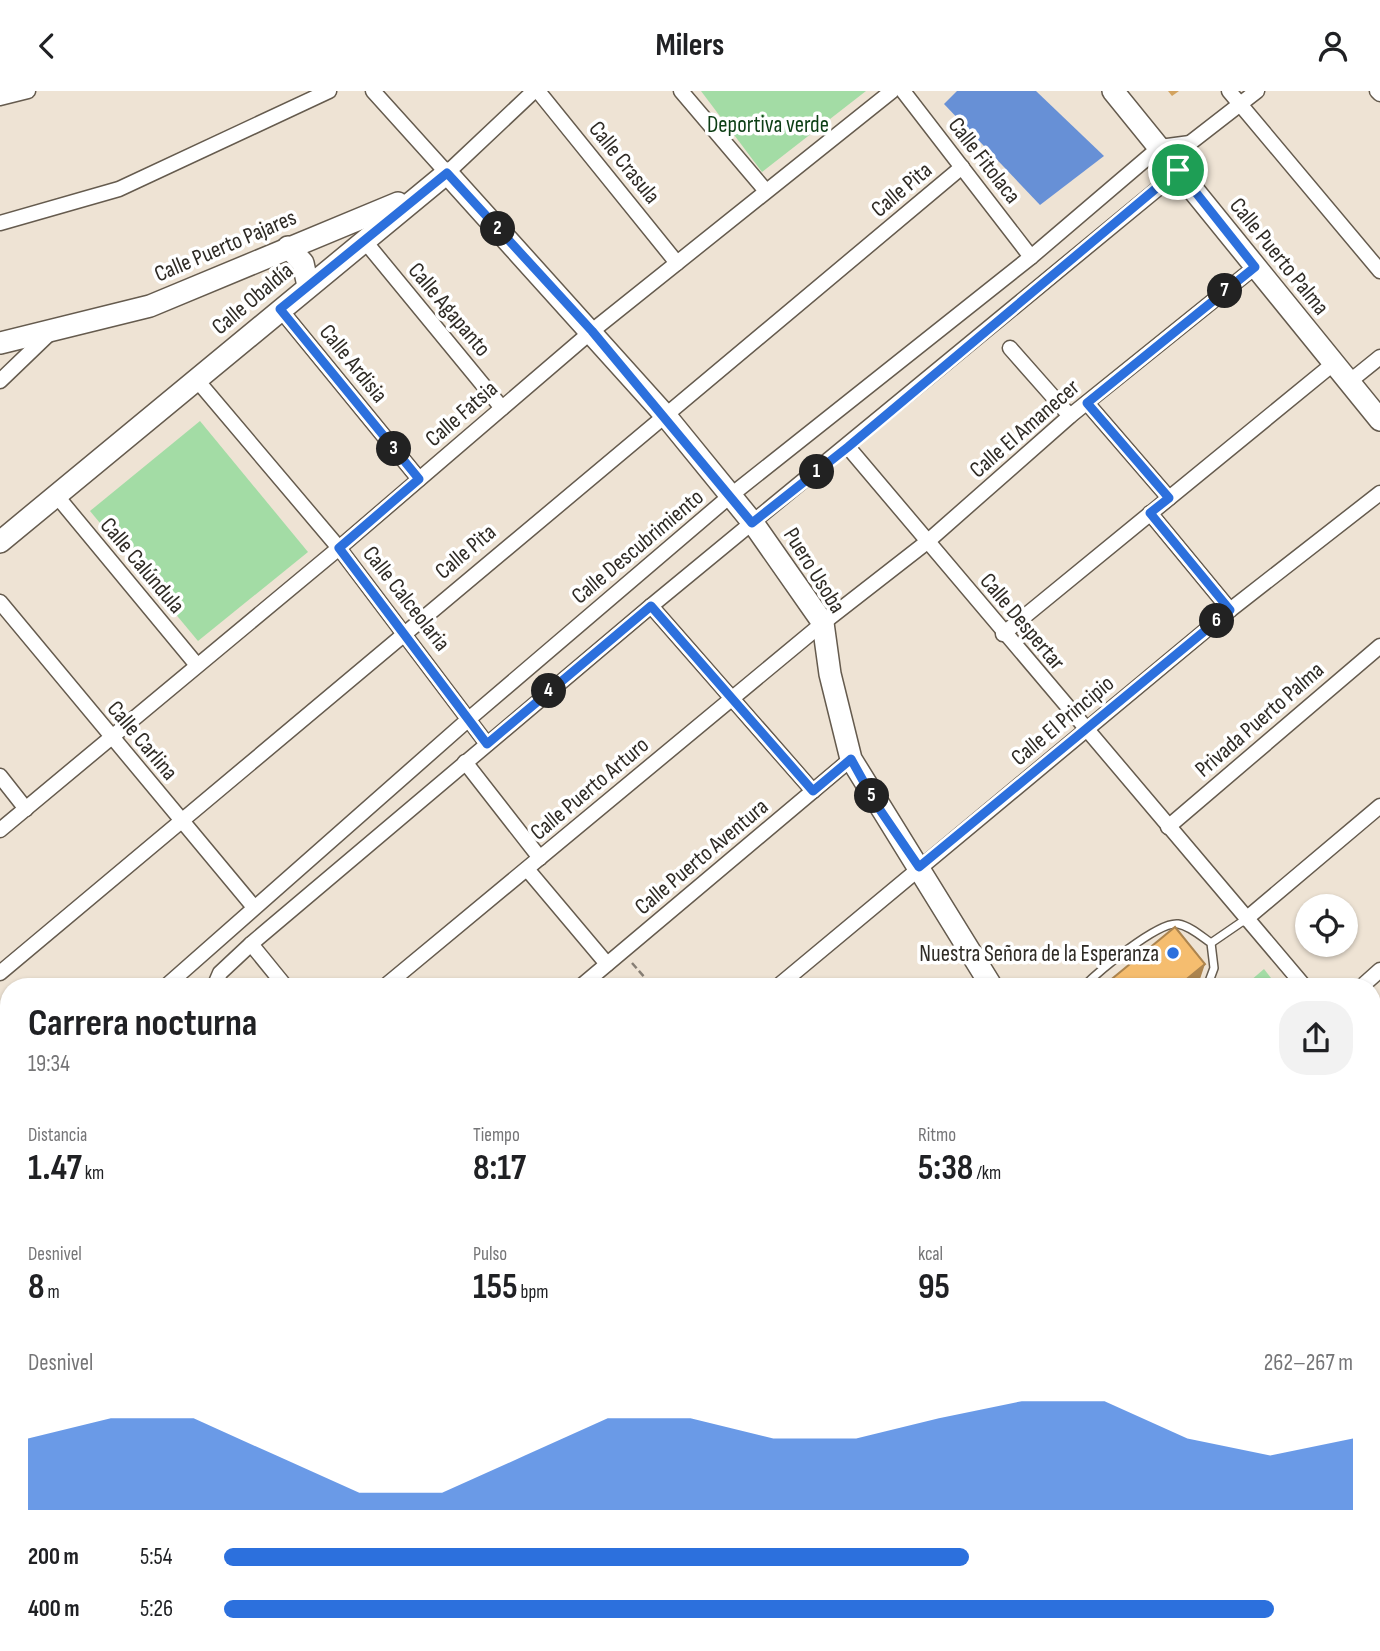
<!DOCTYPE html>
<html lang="es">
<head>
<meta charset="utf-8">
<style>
  body { margin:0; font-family:"Sofia Sans Condensed",sans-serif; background:#f2f2f2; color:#202124; height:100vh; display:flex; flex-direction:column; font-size:26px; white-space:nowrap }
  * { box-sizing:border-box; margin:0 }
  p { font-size:23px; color:#757577 }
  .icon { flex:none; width:38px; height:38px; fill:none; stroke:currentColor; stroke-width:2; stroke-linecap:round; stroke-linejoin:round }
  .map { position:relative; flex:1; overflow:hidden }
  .drawer { position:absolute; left:0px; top:887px; width:1381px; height:674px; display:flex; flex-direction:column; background:#fff; border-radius:28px 28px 0 0; box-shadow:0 2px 5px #0004 }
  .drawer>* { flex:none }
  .buttons { position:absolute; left:1295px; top:803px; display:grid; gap:14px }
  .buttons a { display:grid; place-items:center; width:63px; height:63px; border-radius:50%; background:#fff; box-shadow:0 2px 5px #0004; font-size:35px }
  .pin { position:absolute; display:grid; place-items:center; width:60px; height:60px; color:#fff; margin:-30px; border:4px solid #fff; border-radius:50%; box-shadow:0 2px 7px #0007 }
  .km { position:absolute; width:35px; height:35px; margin:-18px; border-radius:50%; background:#222; color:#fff; font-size:19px; line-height:35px; text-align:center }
  .round { display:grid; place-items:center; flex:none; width:74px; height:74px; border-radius:28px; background:#f2f2f2 }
  .head { display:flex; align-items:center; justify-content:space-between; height:119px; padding:0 28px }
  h1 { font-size:38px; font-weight:700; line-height:52px }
  .metrics { display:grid; grid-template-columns:repeat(3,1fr); gap:10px; height:119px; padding:7px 28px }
  .metrics div { display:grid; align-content:center }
  .metrics b { font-size:35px; font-weight:700 }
  .metrics small { font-size:19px; font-weight:400 }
  .metrics p { font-size:19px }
  .chart { height:196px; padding:14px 28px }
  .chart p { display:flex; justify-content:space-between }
  .chart svg { width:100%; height:126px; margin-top:7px; fill:#2c70dd; opacity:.7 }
  ul { padding:0 28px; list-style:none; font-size:23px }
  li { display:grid; grid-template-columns:112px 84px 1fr; align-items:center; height:52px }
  li i { height:18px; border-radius:9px; background:#2c70dd }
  header { display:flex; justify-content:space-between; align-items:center; height:91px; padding:0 28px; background:#fff; font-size:32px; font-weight:700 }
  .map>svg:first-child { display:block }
  .green { fill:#a3dca5 }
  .water { fill:#6790d6 }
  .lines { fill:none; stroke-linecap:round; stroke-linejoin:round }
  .lane-casing { stroke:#655b4e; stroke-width:10 }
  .street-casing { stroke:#655b4e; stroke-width:17 }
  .secondary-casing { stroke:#655b4e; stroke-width:24 }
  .path { stroke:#867e74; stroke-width:2.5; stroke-dasharray:7 3.5; stroke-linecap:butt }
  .lane { stroke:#fff; stroke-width:7 }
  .street { stroke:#fff; stroke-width:14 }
  .secondary { stroke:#fff; stroke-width:21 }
  .wall { fill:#d3a35f }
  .shaded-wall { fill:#ac844e }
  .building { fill:#f5bd6f; stroke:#ac844e; stroke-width:2 }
  .route-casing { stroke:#fff; stroke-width:14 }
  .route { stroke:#2c70dd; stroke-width:9 }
  .poi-dot { fill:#2c70dd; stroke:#fff; stroke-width:2.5 }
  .labels { text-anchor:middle; stroke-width:7; stroke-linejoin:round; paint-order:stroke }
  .park-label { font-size:23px; fill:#0c3e14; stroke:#fff }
  .street-label { font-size:23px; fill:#2f2b25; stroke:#fff }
  .poi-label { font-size:23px; fill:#2f2b25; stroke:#fff; text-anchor:end }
</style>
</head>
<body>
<header><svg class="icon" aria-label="back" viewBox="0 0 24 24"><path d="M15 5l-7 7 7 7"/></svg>Milers<svg class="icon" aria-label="person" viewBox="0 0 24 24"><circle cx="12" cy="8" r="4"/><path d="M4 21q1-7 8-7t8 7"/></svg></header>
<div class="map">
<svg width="1380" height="1560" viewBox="0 0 1380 1560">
  <rect width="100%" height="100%" fill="#eee3d4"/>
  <g class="green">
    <polygon points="701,0 866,0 762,81"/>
    <polygon points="200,330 308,461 198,550 90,420"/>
    <polygon points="1264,878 1278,896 1243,896"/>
  </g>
  <polygon class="water" points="957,0 1036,0 1104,65 1040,114 944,13"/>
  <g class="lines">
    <defs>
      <g id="lane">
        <polyline points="1211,852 1246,828"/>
        <path d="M1083,896C1098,881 1158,830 1178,833C1190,835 1201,845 1211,852L1214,877L1207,896"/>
      </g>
      <g id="street">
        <polyline points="373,0 447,82 534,0"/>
        <polyline points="538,0 677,172"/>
        <polyline points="681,0 766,100"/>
        <polyline points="903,0 1031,166"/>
        <polyline points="1229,0 1380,180"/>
        <polyline points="1377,0 1380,3"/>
        <polyline points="0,7 28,0"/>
        <polyline points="0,132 119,98 329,0"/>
        <polyline points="363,148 502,317"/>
        <polyline points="280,218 419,388"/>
        <polyline points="1010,257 1070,325"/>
        <polyline points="196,288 339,457 487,653"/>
        <polyline points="0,290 51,241"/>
        <polyline points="1349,291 1380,266"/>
        <polyline points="1087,312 1169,407"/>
        <polyline points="848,356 1305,896"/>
        <polyline points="56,404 196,573"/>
        <polyline points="1150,422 1230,519"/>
        <polyline points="0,511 253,815"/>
        <polyline points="651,515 813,700"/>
        <polyline points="1003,543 1333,273"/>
        <polyline points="465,671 540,767"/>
        <polyline points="0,685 26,718"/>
        <polyline points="1168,736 1380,555"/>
        <polyline points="0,739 339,457 592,240 892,0"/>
        <polyline points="527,778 607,873"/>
        <polyline points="1246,828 1380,715"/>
        <polyline points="251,853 286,896"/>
        <polyline points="0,882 962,76"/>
        <polyline points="165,896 470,627 730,405 1031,166 1160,56 1190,52"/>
        <polyline points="214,896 220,882 251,853 651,515 1161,95 1178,79 1190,52 1257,0"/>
        <polyline points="384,896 823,532 927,451 1070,325 1255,176"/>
        <polyline points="580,896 851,668"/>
        <polyline points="777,896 1230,519 1380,402"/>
        <polyline points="1361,896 1380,879"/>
        <polyline points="1372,973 1380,982"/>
        <polyline points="0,1025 9,1018"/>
        <polyline points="1372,1051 1380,1044"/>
        <polyline points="0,1078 9,1083"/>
        <polyline points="1372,1214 1380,1207"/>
        <polyline points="0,1298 9,1275"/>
        <polyline points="1372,1376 1380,1369"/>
        <polyline points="0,1460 9,1463"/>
        <polyline points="1372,1547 1380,1540"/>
        <polyline points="261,1552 295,1560"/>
        <polyline points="825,1552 831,1560"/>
        <polyline points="1202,1552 1209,1560"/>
        <polyline points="19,1560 21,1552"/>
        <polyline points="368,1560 368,1552"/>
        <polyline points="480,1560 502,1558 515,1552"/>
        <polyline points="758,1560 769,1552"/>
        <polyline points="956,1560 965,1552"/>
        <polyline points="1150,1560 1159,1552"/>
      </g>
      <g id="secondary">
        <polyline points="1113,0 1380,329"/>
        <polyline points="288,156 303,172 308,195"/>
        <polyline points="0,252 150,215 398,112"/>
        <polyline points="0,451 447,82 665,324 753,432 823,532 830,583 851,668 992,896"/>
        <polyline points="1361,1552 1365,1560"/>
      </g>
    </defs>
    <use href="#lane" class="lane-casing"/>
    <use href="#street" class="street-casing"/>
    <use href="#secondary" class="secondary-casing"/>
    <polyline class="path" points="632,872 653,896"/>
    <use href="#lane" class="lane"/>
    <use href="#street" class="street"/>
    <use href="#secondary" class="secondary"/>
  </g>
  <polygon class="wall" points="1168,0 1179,0 1172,5"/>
  <polygon class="shaded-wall" points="1205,873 1200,888 1190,896 1177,896"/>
  <polygon class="building" points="1175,836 1205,873 1177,896 1102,896"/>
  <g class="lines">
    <defs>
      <polygon id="route" points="1178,79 1255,176 1087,312 1169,407 1150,422 1230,519 919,776 876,713 851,668 813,700 651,515 487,653 339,457 419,388 280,218 447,82 592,240 752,432 848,356"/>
    </defs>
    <use href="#route" class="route-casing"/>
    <use href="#route" class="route"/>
  </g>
  <circle class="poi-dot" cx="1173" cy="862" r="7"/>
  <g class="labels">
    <g class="park-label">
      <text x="768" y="41">Deportiva verde</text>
    </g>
    <g class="street-label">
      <text transform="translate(985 69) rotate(52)" y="8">Calle Fitolaca</text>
      <text transform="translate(625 71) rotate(51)" y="8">Calle Crasula</text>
      <text transform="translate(901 98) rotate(-40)" y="8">Calle Pita</text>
      <text transform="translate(225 154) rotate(-23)" y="8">Calle Puerto Pajares</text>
      <text transform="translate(1280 165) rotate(51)" y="8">Calle Puerto Palma</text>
      <text transform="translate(252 207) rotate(-40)" y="8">Calle Obaldía</text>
      <text transform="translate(450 218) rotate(50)" y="8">Calle Agapanto</text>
      <text transform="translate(354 272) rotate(51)" y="8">Calle Ardisia</text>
      <text transform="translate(461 322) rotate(-41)" y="8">Calle Fatsia</text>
      <text transform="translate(1024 337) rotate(-41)" y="8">Calle El Amanecer</text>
      <text transform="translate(637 455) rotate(-40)" y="8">Calle Descubrimiento</text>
      <text transform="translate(465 460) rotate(-40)" y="8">Calle Pita</text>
      <text transform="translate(143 474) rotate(50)" y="8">Calle Calúndula</text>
      <text transform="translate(815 479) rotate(58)" y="8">Puero Usoba</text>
      <text transform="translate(407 507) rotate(52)" y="8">Calle Calceolaria</text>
      <text transform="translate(1023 530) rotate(50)" y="8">Calle Despertar</text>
      <text transform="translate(1259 628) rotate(-41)" y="8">Privada Puerto Palma</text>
      <text transform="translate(1062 629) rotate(-40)" y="8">Calle El Principio</text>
      <text transform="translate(143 649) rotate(50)" y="8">Calle Carlina</text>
      <text transform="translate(589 697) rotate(-40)" y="8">Calle Puerto Arturo</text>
      <text transform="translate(701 765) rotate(-40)" y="8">Calle Puerto Aventura</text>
    </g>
    <g class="poi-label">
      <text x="1159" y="870">Nuestra Señora de la Esperanza</text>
    </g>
  </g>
</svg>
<div class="buttons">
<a><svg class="icon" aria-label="locate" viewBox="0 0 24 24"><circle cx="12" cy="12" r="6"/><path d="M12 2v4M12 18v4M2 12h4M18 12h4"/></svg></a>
</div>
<div class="pin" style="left:1178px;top:79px;background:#1e9e55"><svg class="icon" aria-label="arrive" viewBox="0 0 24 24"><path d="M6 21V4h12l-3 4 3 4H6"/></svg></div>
<b class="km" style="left:817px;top:381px">1</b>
<b class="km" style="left:498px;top:138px">2</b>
<b class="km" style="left:394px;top:358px">3</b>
<b class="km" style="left:549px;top:600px">4</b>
<b class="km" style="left:872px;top:705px">5</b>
<b class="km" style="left:1217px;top:530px">6</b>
<b class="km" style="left:1225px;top:200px">7</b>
<section class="drawer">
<div class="head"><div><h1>Carrera nocturna</h1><p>19:34</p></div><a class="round"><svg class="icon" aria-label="share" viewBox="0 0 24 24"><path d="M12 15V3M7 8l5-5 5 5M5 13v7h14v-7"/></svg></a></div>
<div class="metrics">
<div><p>Distancia</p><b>1.47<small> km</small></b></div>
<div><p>Tiempo</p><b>8:17</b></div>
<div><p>Ritmo</p><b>5:38<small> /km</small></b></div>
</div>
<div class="metrics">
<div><p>Desnivel</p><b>8<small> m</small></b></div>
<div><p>Pulso</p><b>155<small> bpm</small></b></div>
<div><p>kcal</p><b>95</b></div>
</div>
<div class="chart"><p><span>Desnivel</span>262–267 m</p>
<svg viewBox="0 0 160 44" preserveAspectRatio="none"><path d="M0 44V19L10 12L20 12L30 25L40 38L50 38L60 25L70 12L80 12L90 19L100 19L110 12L120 6L130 6L140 19L150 25L160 19V44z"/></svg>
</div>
<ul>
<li><b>200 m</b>5:54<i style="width:66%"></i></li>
<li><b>400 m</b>5:26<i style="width:93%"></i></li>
</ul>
</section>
</div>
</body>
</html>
